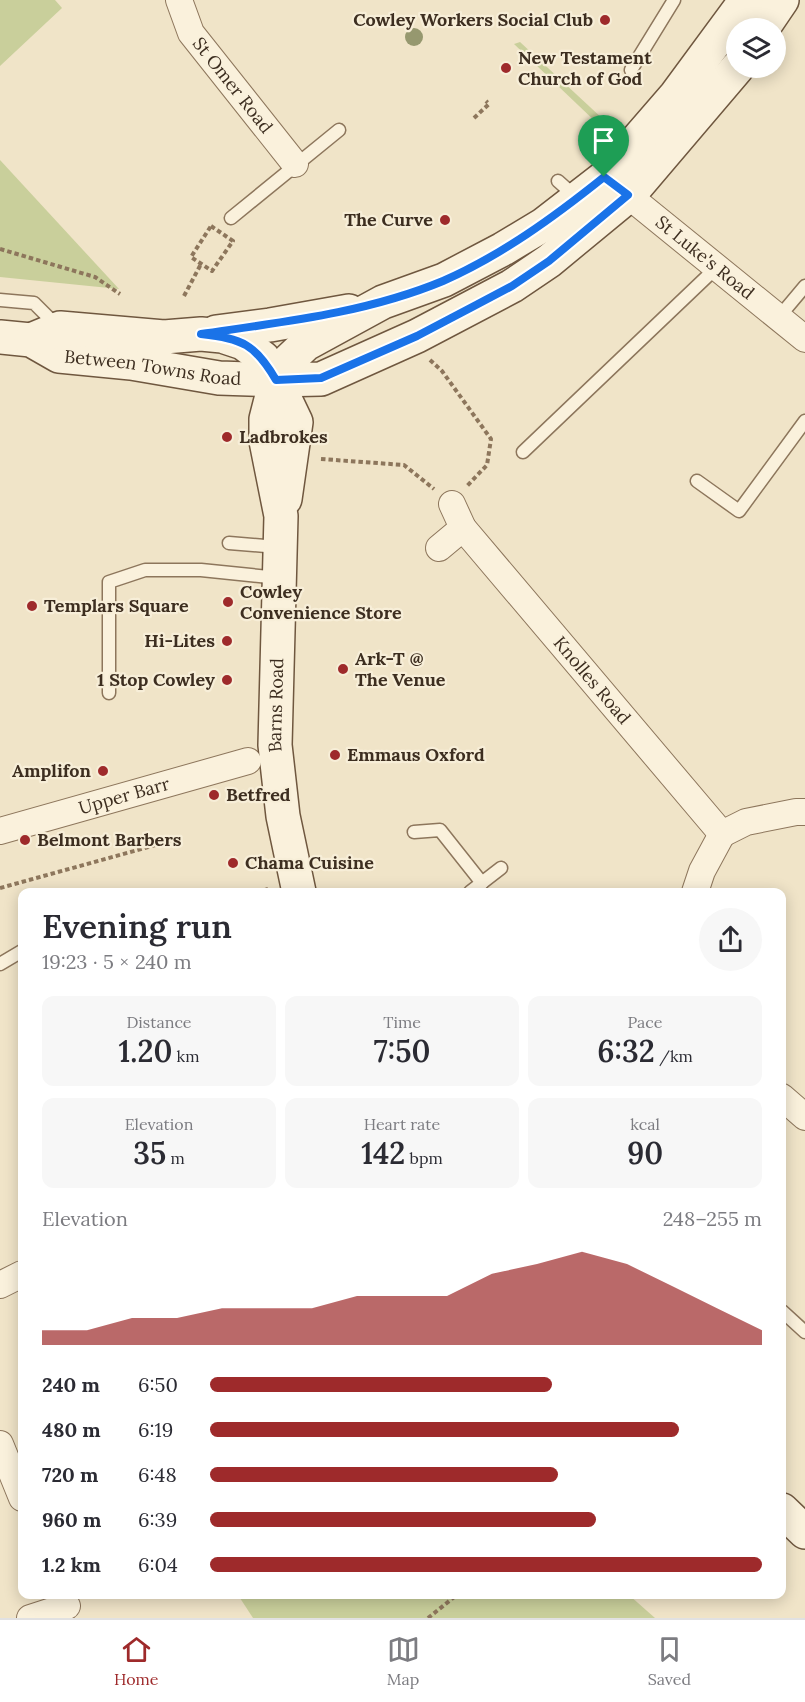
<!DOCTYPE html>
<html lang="en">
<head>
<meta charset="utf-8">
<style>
  body { margin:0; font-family:Lora,serif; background:#f7f7f7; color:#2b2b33; height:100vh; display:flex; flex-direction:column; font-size:22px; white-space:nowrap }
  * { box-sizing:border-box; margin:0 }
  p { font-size:20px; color:#7c7c81 }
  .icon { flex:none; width:33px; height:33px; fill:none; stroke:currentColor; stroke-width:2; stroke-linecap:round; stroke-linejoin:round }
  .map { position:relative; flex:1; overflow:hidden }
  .details { position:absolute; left:18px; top:888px; width:768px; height:711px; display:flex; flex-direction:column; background:#fff; border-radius:12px; box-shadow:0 3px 15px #0003 }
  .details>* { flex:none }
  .controls { position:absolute; left:726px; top:18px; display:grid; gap:12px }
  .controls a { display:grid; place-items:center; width:60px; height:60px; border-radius:50%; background:#fff; box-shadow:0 3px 15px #0003; font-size:30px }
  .pin { position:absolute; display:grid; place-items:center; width:51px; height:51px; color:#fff; margin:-62px -26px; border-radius:50% 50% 50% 0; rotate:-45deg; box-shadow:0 0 6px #0007 }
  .pin .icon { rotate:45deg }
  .round { display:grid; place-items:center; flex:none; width:63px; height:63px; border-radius:32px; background:#f7f7f7 }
  .summary { display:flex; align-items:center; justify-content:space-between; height:102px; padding:0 24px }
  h1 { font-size:33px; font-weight:600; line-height:45px }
  .figures { display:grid; grid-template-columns:repeat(3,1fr); gap:9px; height:102px; padding:6px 24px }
  .figures div { display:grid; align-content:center; border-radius:12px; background:#f7f7f7; text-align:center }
  .figures b { font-size:30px; font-weight:600 }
  .figures small { font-size:16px; font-weight:400 }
  .figures p { font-size:16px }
  .chart { height:168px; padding:12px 24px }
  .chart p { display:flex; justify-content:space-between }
  .chart svg { width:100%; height:108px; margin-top:6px; fill:#9e2a2b; opacity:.7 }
  ul { padding:0 24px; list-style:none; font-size:20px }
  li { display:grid; grid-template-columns:96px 72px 1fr; align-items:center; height:45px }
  li i { height:15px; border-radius:8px; background:#9e2a2b }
  .dock { display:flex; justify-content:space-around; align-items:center; height:84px; border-top:2px solid #e1e1e2; background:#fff; font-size:16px; color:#7c7c81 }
  .dock a { display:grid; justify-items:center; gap:3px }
  .dock .on { color:#9e2a2b }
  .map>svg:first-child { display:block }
  .green { fill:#c9cf9b }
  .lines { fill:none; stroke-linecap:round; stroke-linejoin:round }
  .lane-casing { stroke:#8d765c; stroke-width:15 }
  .street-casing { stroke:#8d765c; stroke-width:28 }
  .secondary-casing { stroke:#6f573f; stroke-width:36 }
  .path { stroke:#8d765c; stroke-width:4; stroke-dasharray:4.5 3; stroke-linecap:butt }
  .lane { stroke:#faf1dc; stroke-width:12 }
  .street { stroke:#faf1dc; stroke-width:26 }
  .secondary { stroke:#faf1dc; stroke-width:33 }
  .tree { fill:#96986f }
  .route-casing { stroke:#fff; stroke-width:12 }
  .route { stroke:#1a73e8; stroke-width:8 }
  .poi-dot { fill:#9e2a2b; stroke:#f7eed8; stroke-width:2 }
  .labels { text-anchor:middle; stroke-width:4.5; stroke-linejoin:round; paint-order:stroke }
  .poi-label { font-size:18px; font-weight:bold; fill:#3d2e20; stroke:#f7eed8; text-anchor:start }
  .street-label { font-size:18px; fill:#3d2e20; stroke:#f7eed8 }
</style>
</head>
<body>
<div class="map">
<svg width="805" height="1618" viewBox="0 0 805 1618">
  <rect width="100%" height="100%" fill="#f0e4c8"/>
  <g class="green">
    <polygon points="0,0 55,0 62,8 0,66"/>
    <polygon points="520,42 604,120 599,125 514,44"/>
    <polygon points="0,160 119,289 0,277"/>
    <polygon points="238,1595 629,1595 655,1618 253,1618"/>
  </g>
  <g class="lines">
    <defs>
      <g id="lane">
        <polyline points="631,70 674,0"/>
        <polyline points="558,181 577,198"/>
        <polyline points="231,218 339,130"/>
        <polyline points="0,300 34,303 58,327"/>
        <polyline points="779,317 805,286"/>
        <polyline points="523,452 716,268"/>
        <polyline points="697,481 739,511 805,421"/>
        <polyline points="229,543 277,547"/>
        <polyline points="109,693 109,582 145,570 201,570 279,578"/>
        <polyline points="414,832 440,830 482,883"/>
        <polyline points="470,892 501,868"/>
        <polyline points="0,964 22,951"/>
        <polyline points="782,1311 805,1332"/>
      </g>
      <g id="street">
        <path id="s1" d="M179,0L191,33L295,164"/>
        <path id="s2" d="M614,184L805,339"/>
        <path id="s3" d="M452,504L463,528L722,834"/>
        <polyline points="439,548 463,528"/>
        <path id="s4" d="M0,831L248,761"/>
        <polyline points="722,834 746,822 796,812 805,812"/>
        <polyline points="695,892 702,871 722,834"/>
        <polyline points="782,1097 805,1117"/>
        <polyline points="0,1285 22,1274"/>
        <polyline points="0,1444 22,1498"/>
        <polyline points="30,1618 67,1606"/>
      </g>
      <g id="secondary">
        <polyline points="763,28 782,0"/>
        <polyline points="216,332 270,325 349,311"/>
        <path id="s5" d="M0,337L31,340L59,356L131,363L219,378L276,380L321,379L417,336L512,286L549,261L629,195L737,68"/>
        <polyline points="31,340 60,328 164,337 201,334 222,336 243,343 263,358 276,380 296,422 285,499"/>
        <path id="s6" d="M299,892L283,816L275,745L281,516L266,441V419L276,380L289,360L306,344L383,302L444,280L503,249L543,225L605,177L676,95L746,0"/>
        <polyline points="782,1510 805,1532"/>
      </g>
    </defs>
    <use href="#lane" class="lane-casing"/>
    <use href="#street" class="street-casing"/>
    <use href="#secondary" class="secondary-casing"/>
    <g class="path">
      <polyline points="474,118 489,104 486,101"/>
      <polygon points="211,226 233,241 212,271 191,257"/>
      <polyline points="0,249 95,277 120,294"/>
      <polyline points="184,296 201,264"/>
      <polyline points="430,360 442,371 491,439 487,465 467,486"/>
      <polyline points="321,459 404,465 434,489"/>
      <polyline points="0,888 174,840"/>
      <polyline points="258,892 268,889"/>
      <polyline points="428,1618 458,1594"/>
    </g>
    <use href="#lane" class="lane"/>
    <use href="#street" class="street"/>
    <use href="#secondary" class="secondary"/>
  </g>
  <circle class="tree" cx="414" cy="37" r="9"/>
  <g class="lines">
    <defs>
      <path id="route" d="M604,177L628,195L549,261L512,286L476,305L417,336L321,378L276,380C255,344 243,339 201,334C283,322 366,313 443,281C502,255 554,217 604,177Z"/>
    </defs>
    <use href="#route" class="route-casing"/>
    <use href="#route" class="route"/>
  </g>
  <g class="poi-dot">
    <circle cx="605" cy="20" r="6"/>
    <circle cx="506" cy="68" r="6"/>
    <circle cx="445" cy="220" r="6"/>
    <circle cx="227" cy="437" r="6"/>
    <circle cx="228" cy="602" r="6"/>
    <circle cx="32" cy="606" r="6"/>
    <circle cx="227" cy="641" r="6"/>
    <circle cx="343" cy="669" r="6"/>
    <circle cx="227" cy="680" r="6"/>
    <circle cx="335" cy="755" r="6"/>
    <circle cx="103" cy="771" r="6"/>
    <circle cx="214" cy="795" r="6"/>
    <circle cx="25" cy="840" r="6"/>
    <circle cx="233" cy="863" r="6"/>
  </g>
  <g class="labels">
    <g class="poi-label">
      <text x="593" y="26" text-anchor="end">Cowley Workers Social Club</text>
      <text x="518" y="64">New Testament<tspan x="518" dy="21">Church of God</tspan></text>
      <text x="433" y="226" text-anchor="end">The Curve</text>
      <text x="239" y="443">Ladbrokes</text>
      <text x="240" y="598">Cowley<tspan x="240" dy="21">Convenience Store</tspan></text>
      <text x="44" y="612">Templars Square</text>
      <text x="215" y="647" text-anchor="end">Hi-Lites</text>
      <text x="355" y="665">Ark-T @<tspan x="355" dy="21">The Venue</tspan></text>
      <text x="215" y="686" text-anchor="end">1 Stop Cowley</text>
      <text x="347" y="761">Emmaus Oxford</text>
      <text x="91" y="777" text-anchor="end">Amplifon</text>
      <text x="226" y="801">Betfred</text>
      <text x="37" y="846">Belmont Barbers</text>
      <text x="245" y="869">Chama Cuisine</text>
    </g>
    <g class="street-label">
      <text dy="6" stroke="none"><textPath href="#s1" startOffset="102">St Omer Road</textPath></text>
      <text dy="6" stroke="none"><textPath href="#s2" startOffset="117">St Luke's Road</textPath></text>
      <text dy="6" stroke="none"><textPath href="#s5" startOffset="158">Between Towns Road</textPath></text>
      <text dy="6" stroke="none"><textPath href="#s3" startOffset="226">Knolles Road</textPath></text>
      <text dy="6" stroke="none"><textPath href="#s6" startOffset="189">Barns Road</textPath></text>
      <text dy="6" stroke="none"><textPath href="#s4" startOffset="129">Upper Barr</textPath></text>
    </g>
  </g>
</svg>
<div class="controls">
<a><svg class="icon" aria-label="layers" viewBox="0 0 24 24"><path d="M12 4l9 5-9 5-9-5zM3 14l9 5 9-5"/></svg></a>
</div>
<div class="pin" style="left:604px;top:177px;background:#1e9e55"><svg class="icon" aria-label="arrive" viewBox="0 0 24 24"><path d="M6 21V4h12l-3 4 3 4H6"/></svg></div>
<section class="details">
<div class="summary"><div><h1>Evening run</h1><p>19:23 · 5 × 240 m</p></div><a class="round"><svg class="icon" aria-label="share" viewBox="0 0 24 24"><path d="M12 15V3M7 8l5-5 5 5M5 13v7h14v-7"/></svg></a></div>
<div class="figures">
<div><p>Distance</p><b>1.20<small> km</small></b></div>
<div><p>Time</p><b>7:50</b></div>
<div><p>Pace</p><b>6:32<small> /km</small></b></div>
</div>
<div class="figures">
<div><p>Elevation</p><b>35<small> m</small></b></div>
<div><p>Heart rate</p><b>142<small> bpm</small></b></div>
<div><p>kcal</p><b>90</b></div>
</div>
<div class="chart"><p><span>Elevation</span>248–255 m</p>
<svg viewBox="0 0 160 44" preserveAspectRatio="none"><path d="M0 44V38L10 38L20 33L30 33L40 29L50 29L60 29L70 24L80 24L90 24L100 15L110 11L120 6L130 11L140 20L150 29L160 38V44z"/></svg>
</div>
<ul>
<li><b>240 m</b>6:50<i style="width:62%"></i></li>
<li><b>480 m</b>6:19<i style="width:85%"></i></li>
<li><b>720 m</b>6:48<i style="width:63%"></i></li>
<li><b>960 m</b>6:39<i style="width:70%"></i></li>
<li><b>1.2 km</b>6:04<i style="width:100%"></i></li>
</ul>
</section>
</div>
<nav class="dock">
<a class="on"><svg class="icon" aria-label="home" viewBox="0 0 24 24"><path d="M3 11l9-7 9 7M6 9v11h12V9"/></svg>Home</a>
<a><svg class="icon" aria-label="map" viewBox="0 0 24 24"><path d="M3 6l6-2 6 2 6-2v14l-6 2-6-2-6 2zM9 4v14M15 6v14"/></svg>Map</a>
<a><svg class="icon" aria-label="saved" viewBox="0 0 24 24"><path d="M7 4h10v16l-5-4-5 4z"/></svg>Saved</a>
</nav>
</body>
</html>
